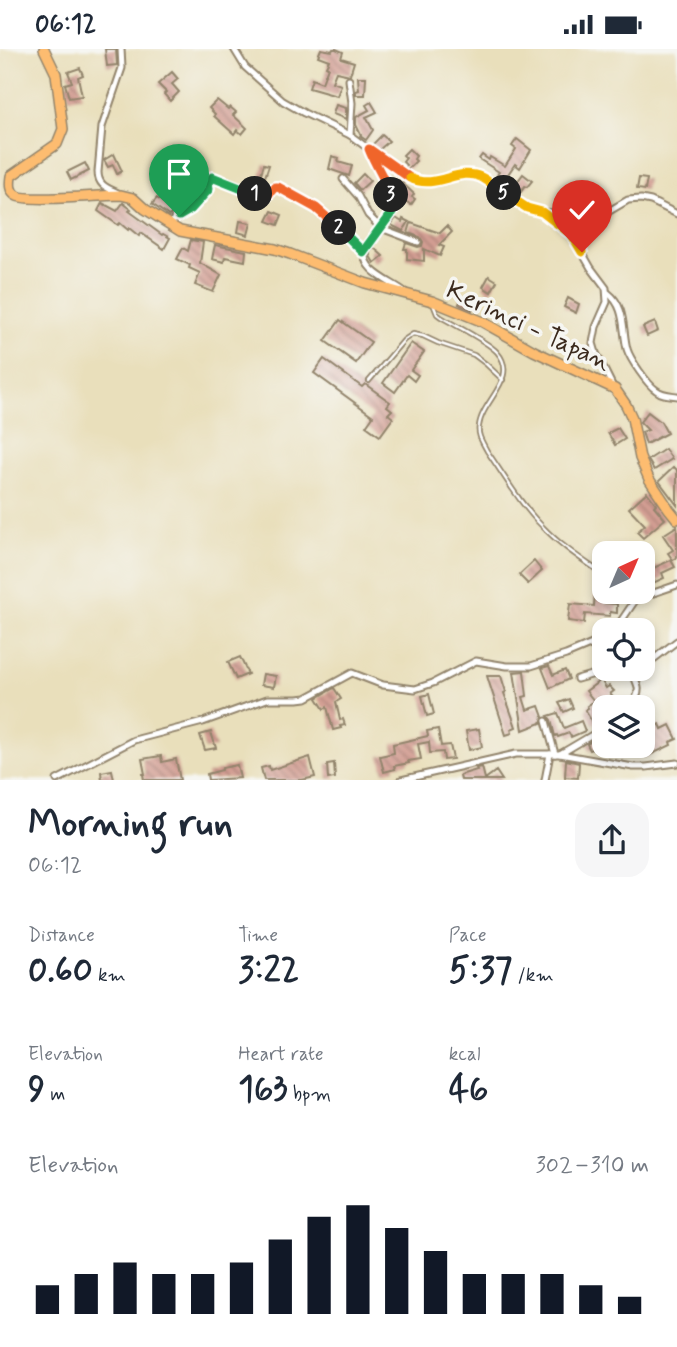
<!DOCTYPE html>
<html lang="en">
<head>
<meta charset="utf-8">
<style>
  body { margin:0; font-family:Mynerve,sans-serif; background:#f6f6f7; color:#1f2937; height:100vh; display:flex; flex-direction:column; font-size:26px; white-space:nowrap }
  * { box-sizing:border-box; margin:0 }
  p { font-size:23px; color:#747a83 }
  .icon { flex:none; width:38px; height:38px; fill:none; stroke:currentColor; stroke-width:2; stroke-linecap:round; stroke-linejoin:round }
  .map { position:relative; height:731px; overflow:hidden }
  .panel { display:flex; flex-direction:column; background:#fff; flex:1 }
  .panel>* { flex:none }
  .needle { width:46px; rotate:44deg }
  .controls { position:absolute; left:592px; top:492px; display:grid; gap:14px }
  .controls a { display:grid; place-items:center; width:63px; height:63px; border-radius:14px; background:#fff; box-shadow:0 4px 10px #0003; font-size:35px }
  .pin { position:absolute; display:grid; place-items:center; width:60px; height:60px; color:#fff; margin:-72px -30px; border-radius:50% 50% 50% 0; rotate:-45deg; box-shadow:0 0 7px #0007 }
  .pin .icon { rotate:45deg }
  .km { position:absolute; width:35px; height:35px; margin:-18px; border-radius:50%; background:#222; color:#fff; font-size:19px; line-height:35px; text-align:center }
  .round { display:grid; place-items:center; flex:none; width:74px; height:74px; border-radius:21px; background:#f6f6f7 }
  .overview { display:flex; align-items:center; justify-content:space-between; height:119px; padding:0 28px }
  h1 { font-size:38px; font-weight:700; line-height:52px }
  .figures { display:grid; grid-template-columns:repeat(3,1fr); gap:10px; height:119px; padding:7px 28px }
  .figures div { display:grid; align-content:center }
  .figures b { font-size:35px; font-weight:700 }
  .figures small { font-size:19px; font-weight:400 }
  .figures p { font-size:19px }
  .chart { height:196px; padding:14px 28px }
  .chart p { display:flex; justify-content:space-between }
  .chart svg { width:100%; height:126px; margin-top:7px; stroke:#111827; stroke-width:6 }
  .status { display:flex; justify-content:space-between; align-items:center; height:49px; padding:0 35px; background:#fff; direction:ltr }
  .status svg { height:19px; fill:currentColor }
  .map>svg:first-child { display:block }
  .building { fill:url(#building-back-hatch) }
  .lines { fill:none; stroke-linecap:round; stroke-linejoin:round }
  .service-casing { stroke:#92846c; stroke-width:6 }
  .minor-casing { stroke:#92846c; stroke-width:9 }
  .trunk-casing { stroke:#92846c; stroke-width:12 }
  .service { stroke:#fff; stroke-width:2.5 }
  .minor { stroke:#fff; stroke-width:5 }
  .trunk { stroke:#fdbc6f; stroke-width:9 }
  .split-1-casing { stroke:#fff; stroke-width:14 }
  .split-2-casing { stroke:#fff; stroke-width:14 }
  .split-3-casing { stroke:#fff; stroke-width:14 }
  .split-4-casing { stroke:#fff; stroke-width:14 }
  .split-5-casing { stroke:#fff; stroke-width:14 }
  .split-6-casing { stroke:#fff; stroke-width:14 }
  .split-1 { stroke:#22a559; stroke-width:9 }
  .split-2 { stroke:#f0652b; stroke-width:9 }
  .split-3 { stroke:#22a559; stroke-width:9 }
  .split-4 { stroke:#f0652b; stroke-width:9 }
  .split-5 { stroke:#f5b400; stroke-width:9 }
  .split-6 { stroke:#f5b400; stroke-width:9 }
  .labels { text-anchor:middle; stroke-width:7; stroke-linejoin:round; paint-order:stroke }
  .street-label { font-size:26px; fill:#3b2a1e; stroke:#f6f6f2 }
</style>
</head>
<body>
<div class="status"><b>06:12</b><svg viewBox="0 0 49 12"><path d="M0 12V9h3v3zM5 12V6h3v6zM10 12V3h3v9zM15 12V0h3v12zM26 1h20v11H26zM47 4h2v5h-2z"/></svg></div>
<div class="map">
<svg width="677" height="731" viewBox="0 0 677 731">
  <defs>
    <pattern id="building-back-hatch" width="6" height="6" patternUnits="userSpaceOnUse" patternTransform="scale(1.75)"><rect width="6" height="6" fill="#d39e93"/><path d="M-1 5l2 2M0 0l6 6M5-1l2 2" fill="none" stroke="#ac8177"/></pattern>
  </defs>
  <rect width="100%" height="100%" fill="#f6f6f2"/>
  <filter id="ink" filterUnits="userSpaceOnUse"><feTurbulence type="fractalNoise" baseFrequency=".0143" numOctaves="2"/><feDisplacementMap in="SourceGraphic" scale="14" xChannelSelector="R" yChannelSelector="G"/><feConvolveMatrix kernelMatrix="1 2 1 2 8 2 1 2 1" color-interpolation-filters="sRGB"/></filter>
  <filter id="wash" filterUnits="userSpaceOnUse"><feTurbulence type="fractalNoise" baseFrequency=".00686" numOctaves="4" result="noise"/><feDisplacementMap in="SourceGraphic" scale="28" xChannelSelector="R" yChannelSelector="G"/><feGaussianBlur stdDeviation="1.57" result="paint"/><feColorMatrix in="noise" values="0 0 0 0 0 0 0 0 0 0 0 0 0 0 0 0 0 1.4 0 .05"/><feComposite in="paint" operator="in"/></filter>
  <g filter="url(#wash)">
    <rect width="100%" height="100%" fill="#e9dfbb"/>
    <g id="blocks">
      <g class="building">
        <polygon points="105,0 116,0 117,16 107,17"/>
        <polygon points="321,0 332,2 333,0 336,0 343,3 341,9 354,13 350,26 336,23 332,33 341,36 337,47 309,39 312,30 322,34 328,18 326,17 329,11 318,7"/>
        <polygon points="80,19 83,26 78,28 82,47 69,49 65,35 72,33 68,23"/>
        <polygon points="172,23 178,30 172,35 179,43 170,52 164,45 166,43 158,35"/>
        <polygon points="358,28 366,28 365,46 356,46 356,42 359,41"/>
        <polygon points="217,51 228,60 230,58 236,63 233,66 247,79 242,85 237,81 234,85 214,67 215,65 209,59"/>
        <polygon points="371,53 377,63 366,68 373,81 366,91 360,87 361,86 356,76 356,68 369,61 366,56"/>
        <polygon points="336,56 346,59 346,70 333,65"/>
        <polygon points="382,86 389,92 379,101 372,96"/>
        <polygon points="517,90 531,101 520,119 515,115 504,131 497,126 499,123 479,110 482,106 489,111 490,108 505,117 516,100 512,97"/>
        <polygon points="409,100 416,107 414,110 416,112 407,121 404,118 406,116 403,113 406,109 403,106"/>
        <polygon points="114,105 122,122 117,125 113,116 108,118 104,111"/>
        <polygon points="332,107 339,109 338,113 352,117 349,127 329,120"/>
        <polygon points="163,111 184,130 175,140 166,132 158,140 152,133 161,125 155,119"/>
        <polygon points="85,114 89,122 71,131 67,123"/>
        <polygon points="264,115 269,116 263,134 266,136 262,142 250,137 256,129 259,131"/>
        <polygon points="196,122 203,128 194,137 188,130"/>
        <polygon points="363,125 370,132 360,141 354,134"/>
        <polygon points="523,125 532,132 527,138 525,137 521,143 514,137"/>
        <polygon points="639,129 647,130 645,141 637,140"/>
        <polygon points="399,131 414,145 412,148 415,150 411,156 403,150 405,147 396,141 394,137"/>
        <polygon points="157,149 174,162 169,167 152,155"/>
        <polygon points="102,154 117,162 123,154 131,160 129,162 162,186 163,185 170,189 164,200 141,184 139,187 129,179 128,181 120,174 118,176 98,162"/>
        <polygon points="272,162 282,166 278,176 267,172"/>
        <polygon points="396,169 402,173 403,170 409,173 403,182 391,176"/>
        <polygon points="240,172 251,174 248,186 238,183"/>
        <polygon points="411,174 440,184 447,177 452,183 439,196 444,198 440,207 424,200 424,212 407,210 407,200 404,200 406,194 418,198 422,197 423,193 420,188 408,184"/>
        <polygon points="191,191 203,193 200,214 221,226 213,243 195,236 200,224 189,219 190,216 177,210 183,199 188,202"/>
        <polygon points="215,196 246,202 245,212 225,208 224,213 212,210"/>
        <polygon points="373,198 383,207 374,214 370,207 370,202"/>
        <polygon points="489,227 497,232 491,243 483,238"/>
        <polygon points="462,248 474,254 472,261 459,255"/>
        <polygon points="568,249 579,255 576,264 564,258"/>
        <polygon points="340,271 371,293 356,314 325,292"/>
        <polygon points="655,273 658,282 647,287 643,278"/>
        <polygon points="411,294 424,303 411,321 418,326 414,332 407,326 395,343 383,334"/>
        <polygon points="324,310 362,338 365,335 390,353 387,357 392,361 388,365 393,369 380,387 366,377 373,367 314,324"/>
        <polygon points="648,363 661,373 667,384 646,395 642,383 648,381 640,373"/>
        <polygon points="618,379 625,390 615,396 608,384"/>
        <polygon points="665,400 672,410 654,421 648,411"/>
        <polygon points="674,418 677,421 677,456 659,432"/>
        <polygon points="647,443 656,455 654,457 665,470 643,489 637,483 645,476 629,459"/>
        <polygon points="677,477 677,509 673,511 668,504 673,501 663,486"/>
        <polygon points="671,511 675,518 662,524 664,529 642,539 642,529 651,526 649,521"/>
        <polygon points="534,512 542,522 528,535 519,526"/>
        <polygon points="595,543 606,543 605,554 617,555 617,564 610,563 610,567 585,565 584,574 568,572 570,555 594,557"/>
        <polygon points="240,608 248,625 236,630 228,613"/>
        <polygon points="549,617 553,626 565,621 569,630 550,639 542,619"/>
        <polygon points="524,622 527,647 523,648 527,661 539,657 543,668 541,674 523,681 514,623"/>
        <polygon points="263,625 276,627 274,638 261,636"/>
        <polygon points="487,627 501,627 506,643 504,644 516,678 511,680 512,684 506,686"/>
        <polygon points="601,631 606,639 609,637 614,642 610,645 616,652 608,658 604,658 604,661 599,665 602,670 593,675 585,661 588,659 587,657 594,652 586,642"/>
        <polygon points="334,639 341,650 336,653 340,671 343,670 345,676 340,677 341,679 333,681 327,658 324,660 317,649"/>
        <polygon points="429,645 434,665 427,667 422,647"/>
        <polygon points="569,650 573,659 564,663 559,654"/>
        <polygon points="558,664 564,679 581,672 585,682 571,688 569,684 558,688 557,686 555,687 551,671 548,667"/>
        <polygon points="660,675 662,680 670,676 677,690 670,693 671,696 646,708 640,696 642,696 642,691 647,689 644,683"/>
        <polygon points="438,680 441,697 450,696 453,710 444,711 443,703 430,704 429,693 418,695 421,710 408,712 409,714 394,717 395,720 384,723 380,707 394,704 393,695 428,687 427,682"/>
        <polygon points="479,680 482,698 469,701 466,682"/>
        <polygon points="211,683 216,699 205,701 200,686"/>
        <polygon points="601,687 604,696 590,701 587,695"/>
        <polygon points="161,707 162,713 176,710 180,731 144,731 143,725 145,725 142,710"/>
        <polygon points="310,708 315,728 302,731 264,731 261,719 269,717 270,721"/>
        <polygon points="566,711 579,714 578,729 565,728"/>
        <polygon points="334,714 335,729 328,730 327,715"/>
        <polygon points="237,716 240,729 208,731 207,725 222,721 222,719"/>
        <polygon points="482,718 485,730 496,722 502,731 461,731 460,726 477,721 476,719"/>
        <polygon points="112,721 114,731 102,731 101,723"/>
      </g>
    </g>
  </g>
  <g filter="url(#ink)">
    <use href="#blocks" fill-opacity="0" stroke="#92846c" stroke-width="2"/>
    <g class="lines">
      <defs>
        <g id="service">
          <path d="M433,255L437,265L441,268C454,276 487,292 497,303C520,329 482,351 479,377C477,386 483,394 487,402C505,428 521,456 543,478C561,497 583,511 604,526"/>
          <polyline points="369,332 404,291 413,285 423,287 438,294 474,306 486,315 503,331"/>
          <polyline points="626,542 635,549"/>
        </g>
        <g id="minor">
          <polyline points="234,0 245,18 283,52 304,64 350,86 402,125 412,131 422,134 437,133 456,126 480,127 527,159 543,163 599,168 628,151 641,150 651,152 677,165"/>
          <polyline points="349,31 352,54 350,86"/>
          <path d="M369,100C373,111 379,120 385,130C389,138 394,148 394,157C393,170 373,191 365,200C360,222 391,232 405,243"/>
          <polyline points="343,130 358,147 368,166 381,179 418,193"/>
          <path d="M118,144C108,139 98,137 98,123L102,78L122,19L121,0"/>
          <polyline points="543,163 572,186 591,219 606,239 607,253 596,278 593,294 596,304 613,338"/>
          <polyline points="171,178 174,170 192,160 209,140 207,133 212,128 264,148 267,148 275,138 278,138 319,161 355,193 363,203"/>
          <path d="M608,244C626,258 622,280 627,300C630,310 647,335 656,341C662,346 669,346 677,347"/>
          <polyline points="615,581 636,550 677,536"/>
          <polyline points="642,619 677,592"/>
          <polyline points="577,630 612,620"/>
          <path d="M629,658C644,643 638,635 630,620"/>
          <polyline points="546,672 555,705"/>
          <polyline points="560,705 604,679"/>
          <polyline points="57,731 134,691 203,673 267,650 298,650 306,649 352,624 383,636 415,640 433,634 476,612 507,617 531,617 566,606 604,590"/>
          <polyline points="401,731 516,705 560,705 633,718 646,718 677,714"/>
          <polyline points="545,731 550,705"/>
        </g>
        <path id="trunk" d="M44,0L56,25L63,80L57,95L11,127C10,134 9,143 17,147C29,153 102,146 121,146L133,149L145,160L180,182L275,200L290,205L365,234L432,252L481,272L534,302L615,340L626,356L632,369L640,409L649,430L669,460L677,470"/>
      </defs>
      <use href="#service" class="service-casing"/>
      <use href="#minor" class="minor-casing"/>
      <use href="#trunk" class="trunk-casing"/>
      <use href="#service" class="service"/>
      <use href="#minor" class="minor"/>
      <use href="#trunk" class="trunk"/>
    </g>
  </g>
  <g class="lines" filter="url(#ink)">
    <defs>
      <polyline id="split-1" points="179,167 191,160 209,140 208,133 212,128 255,145"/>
      <polyline id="split-2" points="255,145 266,148 275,138 278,138 316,159 339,179"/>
      <polyline id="split-3" points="339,179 363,203 392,163 394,156 391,146"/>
      <path id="split-4" d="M391,146C385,130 375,116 369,100L410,129"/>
      <path id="split-5" d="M410,129C437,142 457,117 481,128C489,132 497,139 504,144"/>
      <polyline id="split-6" points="504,144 527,159 542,163 572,186 582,203"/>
    </defs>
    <use href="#split-1" class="split-1-casing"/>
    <use href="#split-2" class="split-2-casing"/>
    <use href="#split-3" class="split-3-casing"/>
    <use href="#split-4" class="split-4-casing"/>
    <use href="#split-5" class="split-5-casing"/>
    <use href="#split-6" class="split-6-casing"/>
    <use href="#split-1" class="split-1"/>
    <use href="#split-2" class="split-2"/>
    <use href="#split-3" class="split-3"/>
    <use href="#split-4" class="split-4"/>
    <use href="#split-5" class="split-5"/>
    <use href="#split-6" class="split-6"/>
  </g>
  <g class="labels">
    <g class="street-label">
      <text transform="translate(529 276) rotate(25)" y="9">Kerinci - Tapan</text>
    </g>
  </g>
</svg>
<div class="controls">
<a><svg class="needle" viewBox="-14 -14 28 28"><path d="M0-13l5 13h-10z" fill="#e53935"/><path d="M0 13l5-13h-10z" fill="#747a83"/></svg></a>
<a><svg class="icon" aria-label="locate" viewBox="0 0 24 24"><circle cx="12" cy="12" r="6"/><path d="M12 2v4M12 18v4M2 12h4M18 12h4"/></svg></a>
<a><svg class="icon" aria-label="layers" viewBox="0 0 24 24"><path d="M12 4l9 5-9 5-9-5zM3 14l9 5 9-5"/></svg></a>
</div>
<div class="pin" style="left:179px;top:167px;background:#1e9e55"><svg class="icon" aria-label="arrive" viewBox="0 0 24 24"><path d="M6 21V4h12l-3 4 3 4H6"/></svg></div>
<div class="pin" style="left:582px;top:203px;background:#d93025"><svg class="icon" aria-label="check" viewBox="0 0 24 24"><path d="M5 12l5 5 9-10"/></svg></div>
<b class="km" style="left:255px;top:145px">1</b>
<b class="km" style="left:339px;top:179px">2</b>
<b class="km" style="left:391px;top:146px">3</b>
<b class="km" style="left:504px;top:144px">5</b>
</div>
<section class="panel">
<div class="overview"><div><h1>Morning run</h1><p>06:12</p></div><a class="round"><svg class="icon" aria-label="share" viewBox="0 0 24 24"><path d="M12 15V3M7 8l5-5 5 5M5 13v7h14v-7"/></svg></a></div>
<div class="figures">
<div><p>Distance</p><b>0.60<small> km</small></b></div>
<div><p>Time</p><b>3:22</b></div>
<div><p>Pace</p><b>5:37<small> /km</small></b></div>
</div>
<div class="figures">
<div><p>Elevation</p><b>9<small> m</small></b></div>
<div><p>Heart rate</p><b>163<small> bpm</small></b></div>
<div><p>kcal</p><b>46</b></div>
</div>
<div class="chart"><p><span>Elevation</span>302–310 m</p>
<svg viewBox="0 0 160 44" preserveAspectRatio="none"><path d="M5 44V34M15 44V30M25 44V26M35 44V30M45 44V30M55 44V26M65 44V18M75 44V10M85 44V6M95 44V14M105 44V22M115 44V30M125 44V30M135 44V30M145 44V34M155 44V38"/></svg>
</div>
</section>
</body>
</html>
